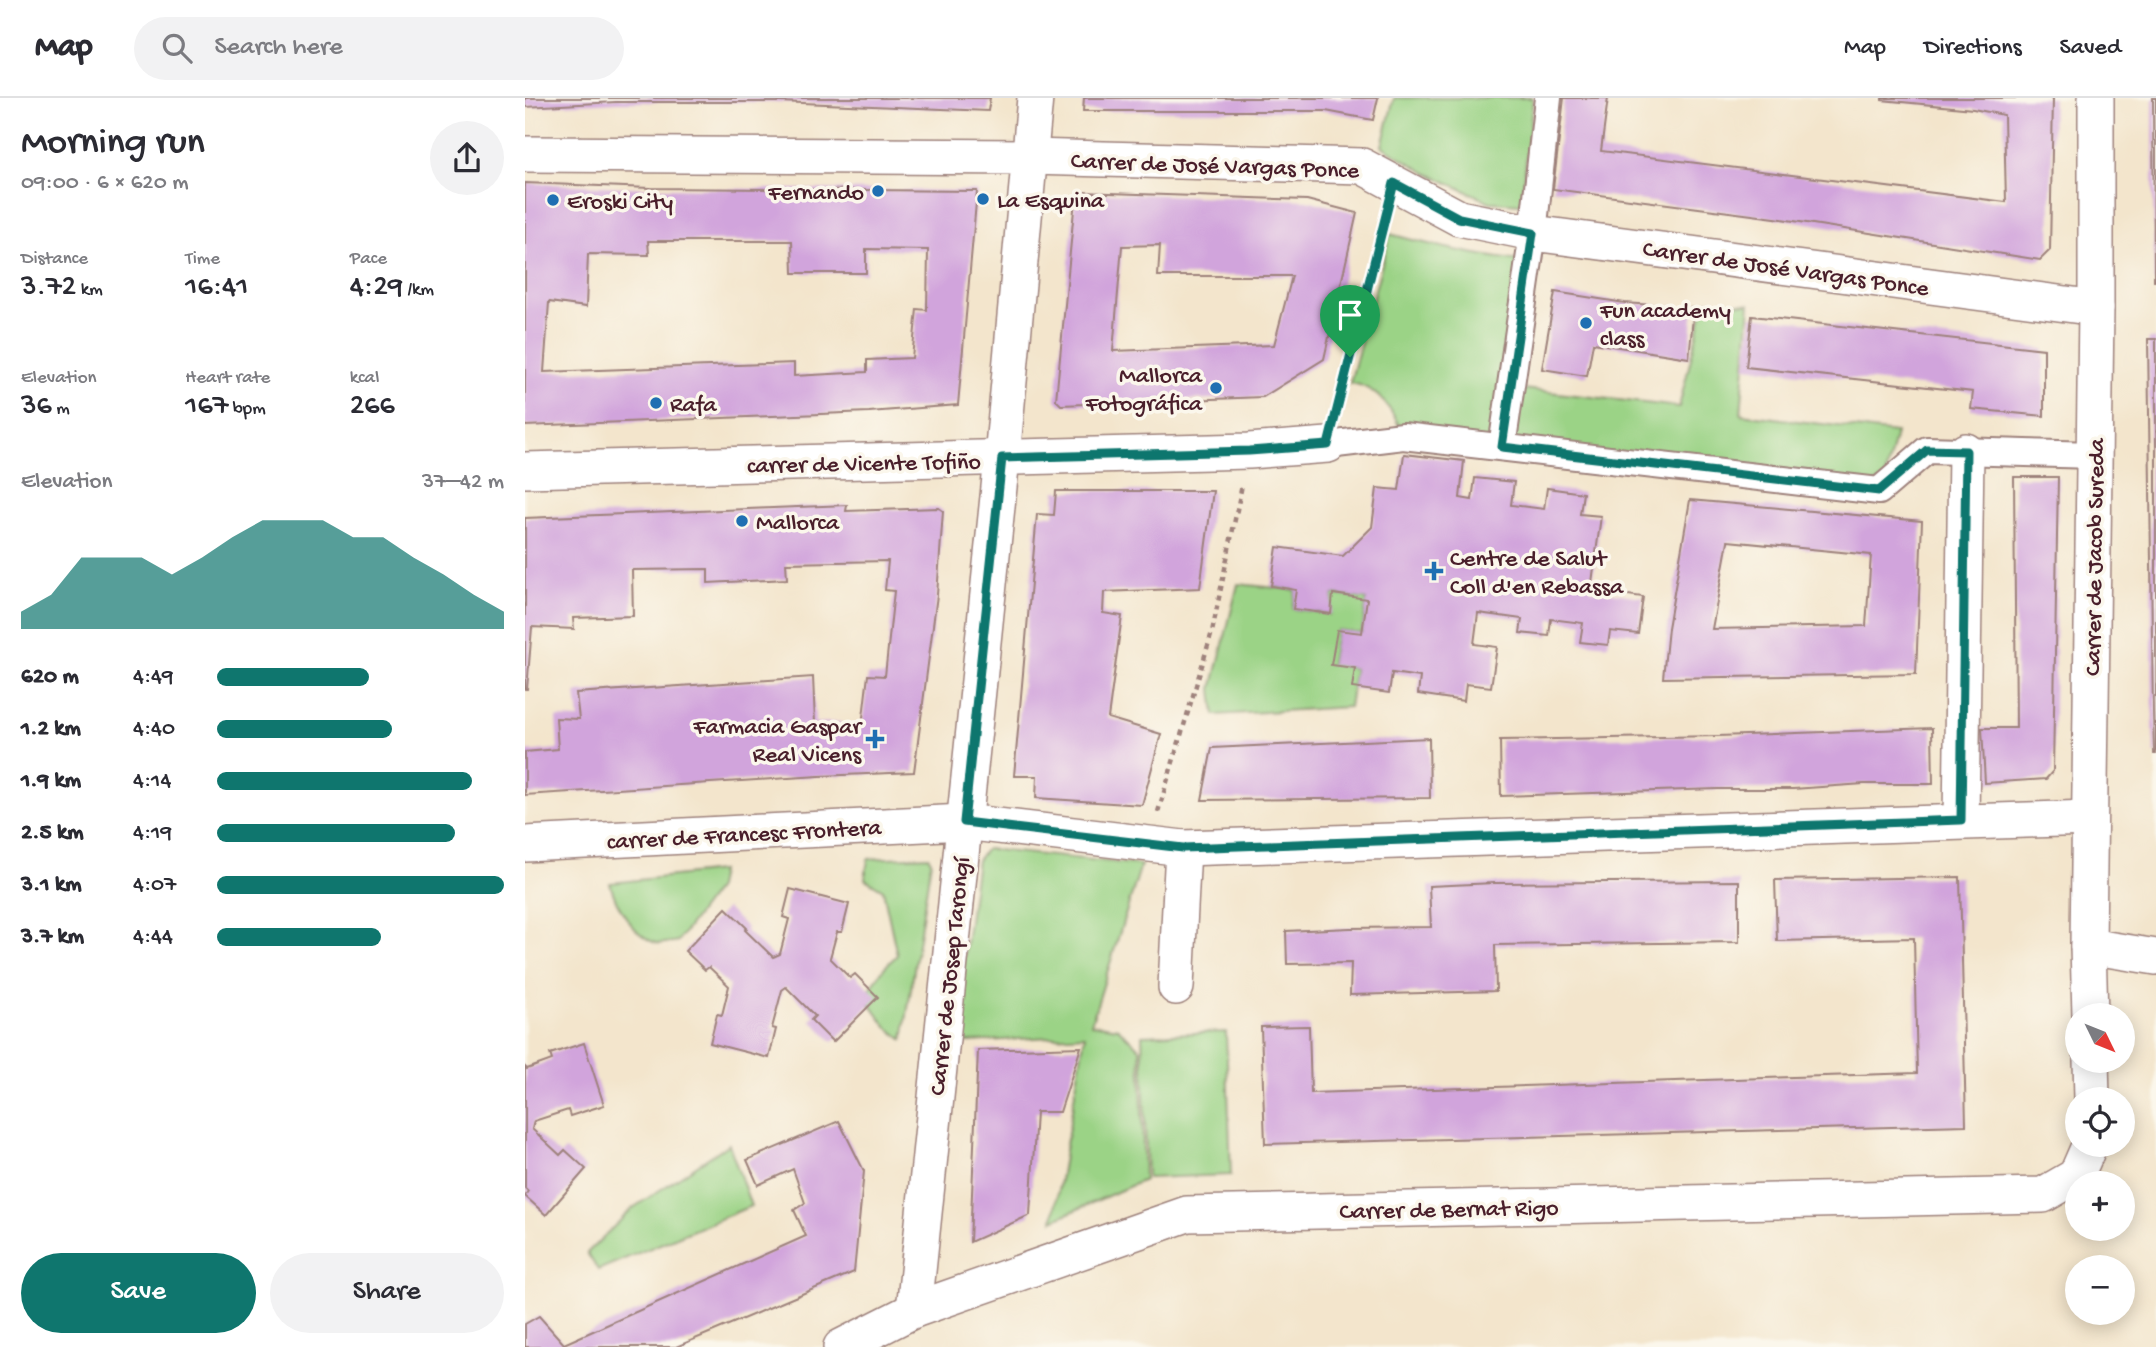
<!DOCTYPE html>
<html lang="en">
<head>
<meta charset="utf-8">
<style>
  body { margin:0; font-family:"Gochi Hand",sans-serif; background:#f2f2f3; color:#2b2b33; height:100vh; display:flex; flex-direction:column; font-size:26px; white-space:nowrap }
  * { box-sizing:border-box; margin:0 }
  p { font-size:23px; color:#7c7c81 }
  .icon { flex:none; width:38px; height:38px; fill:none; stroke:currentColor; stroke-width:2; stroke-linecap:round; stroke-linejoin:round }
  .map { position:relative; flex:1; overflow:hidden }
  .drawer { display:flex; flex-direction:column; background:#fff; width:525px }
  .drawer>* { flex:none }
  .needle { width:46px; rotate:133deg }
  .tools { position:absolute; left:1540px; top:905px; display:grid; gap:14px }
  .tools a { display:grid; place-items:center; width:70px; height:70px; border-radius:50%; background:#fff; box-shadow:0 4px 18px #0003; font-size:35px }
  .pin { position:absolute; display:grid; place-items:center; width:60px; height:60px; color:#fff; margin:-72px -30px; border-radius:50% 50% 50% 0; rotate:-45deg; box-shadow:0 0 7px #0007 }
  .pin .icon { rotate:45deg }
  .round { display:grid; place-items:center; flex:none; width:74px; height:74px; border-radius:37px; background:#f2f2f3 }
  .head { display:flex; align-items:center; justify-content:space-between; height:119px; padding:0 21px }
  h1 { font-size:38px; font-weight:600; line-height:52px }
  .metrics { display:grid; grid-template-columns:repeat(3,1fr); gap:10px; height:119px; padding:7px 21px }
  .metrics div { display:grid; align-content:center }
  .metrics b { font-size:30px; font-weight:600 }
  .metrics small { font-size:19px; font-weight:400 }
  .metrics p { font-size:19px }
  .chart { height:196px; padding:14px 21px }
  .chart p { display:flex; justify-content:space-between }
  .chart svg { width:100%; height:126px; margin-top:7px; fill:#0f766e; opacity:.7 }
  .button { display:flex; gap:14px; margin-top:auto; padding:14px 21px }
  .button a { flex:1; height:80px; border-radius:42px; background:#0f766e; color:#fff; font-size:28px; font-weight:600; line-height:80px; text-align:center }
  .button a+a { background:#f2f2f3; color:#2b2b33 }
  ul { padding:0 21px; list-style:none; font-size:23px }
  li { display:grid; grid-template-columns:112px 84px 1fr; align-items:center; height:52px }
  li i { height:18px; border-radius:9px; background:#0f766e }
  header { display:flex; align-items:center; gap:42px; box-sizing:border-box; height:98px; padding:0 35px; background:#fff; border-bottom:2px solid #e1e1e2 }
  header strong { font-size:33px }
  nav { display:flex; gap:38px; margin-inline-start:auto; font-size:24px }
  .search { width:490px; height:63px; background:#f2f2f3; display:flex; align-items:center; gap:18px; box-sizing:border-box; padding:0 24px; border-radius:38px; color:#7c7c81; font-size:26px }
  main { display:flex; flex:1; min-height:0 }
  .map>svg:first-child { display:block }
  .green { fill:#9bd386; stroke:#727958; stroke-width:2 }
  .building { fill:#d1a4dc; fill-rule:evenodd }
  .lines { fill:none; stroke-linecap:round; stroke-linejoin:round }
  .pedestrian-casing { stroke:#9e827c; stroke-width:30 }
  .minor-casing { stroke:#9e827c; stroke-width:38 }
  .path { stroke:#9e827c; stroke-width:4.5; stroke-dasharray:5 5; stroke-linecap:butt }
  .pedestrian { stroke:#fff; stroke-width:26 }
  .minor { stroke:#fff; stroke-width:35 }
  .route-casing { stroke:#fff; stroke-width:14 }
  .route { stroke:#0f766e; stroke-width:9 }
  .poi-dot { fill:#1f6fb2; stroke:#fbf7ec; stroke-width:2.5 }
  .labels { text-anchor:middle; stroke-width:7; stroke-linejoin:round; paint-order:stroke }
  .street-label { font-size:24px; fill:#4a1f2b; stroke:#fbf7ec }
  .poi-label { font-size:24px; fill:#4a1f2b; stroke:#fbf7ec; text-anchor:start }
</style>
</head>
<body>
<header>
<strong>Map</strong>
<div class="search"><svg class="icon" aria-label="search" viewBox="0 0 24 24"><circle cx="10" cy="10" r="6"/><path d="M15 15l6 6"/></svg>Search here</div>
<nav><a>Map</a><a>Directions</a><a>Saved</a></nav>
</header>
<main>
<section class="drawer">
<div class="head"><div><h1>Morning run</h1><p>09:00 · 6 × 620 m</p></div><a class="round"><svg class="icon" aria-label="share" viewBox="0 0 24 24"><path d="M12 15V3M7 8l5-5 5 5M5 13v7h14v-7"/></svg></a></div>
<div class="metrics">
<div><p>Distance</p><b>3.72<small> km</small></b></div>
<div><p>Time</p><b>16:41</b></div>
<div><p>Pace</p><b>4:29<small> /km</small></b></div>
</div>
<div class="metrics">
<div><p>Elevation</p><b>36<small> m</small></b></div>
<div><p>Heart rate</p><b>167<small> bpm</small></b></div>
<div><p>kcal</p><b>266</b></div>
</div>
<div class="chart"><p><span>Elevation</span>37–42 m</p>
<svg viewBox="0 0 160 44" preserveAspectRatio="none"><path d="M0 44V38L10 32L20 19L30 19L40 19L50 25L60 19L70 12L80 6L90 6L100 6L110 12L120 12L130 19L140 25L150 32L160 38V44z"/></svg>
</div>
<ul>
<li><b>620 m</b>4:49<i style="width:53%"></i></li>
<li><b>1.2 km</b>4:40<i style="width:61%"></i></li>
<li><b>1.9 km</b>4:14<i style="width:89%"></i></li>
<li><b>2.5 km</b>4:19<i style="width:83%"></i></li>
<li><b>3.1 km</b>4:07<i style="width:100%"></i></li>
<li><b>3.7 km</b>4:44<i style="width:57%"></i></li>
</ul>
<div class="button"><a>Save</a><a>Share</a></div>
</section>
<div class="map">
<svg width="1631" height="1249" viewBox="0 0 1631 1249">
  <rect width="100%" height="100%" fill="#fbf7ec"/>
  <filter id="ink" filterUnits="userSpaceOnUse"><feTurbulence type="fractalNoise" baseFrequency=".0143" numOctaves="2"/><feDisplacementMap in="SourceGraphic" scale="14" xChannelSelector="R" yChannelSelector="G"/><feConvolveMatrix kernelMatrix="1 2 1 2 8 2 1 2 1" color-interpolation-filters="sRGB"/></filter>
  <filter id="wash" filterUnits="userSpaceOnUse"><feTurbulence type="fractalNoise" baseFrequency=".00686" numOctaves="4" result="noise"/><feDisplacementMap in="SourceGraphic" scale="28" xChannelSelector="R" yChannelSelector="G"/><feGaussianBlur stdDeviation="1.57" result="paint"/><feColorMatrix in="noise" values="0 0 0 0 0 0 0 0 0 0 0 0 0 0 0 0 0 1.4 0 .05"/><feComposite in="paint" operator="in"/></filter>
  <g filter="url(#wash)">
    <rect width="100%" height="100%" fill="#f3e5cc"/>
    <g class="green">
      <polygon points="869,0 1008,0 996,106 965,104 902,75 857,48"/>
      <path d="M865,136C909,148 952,158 997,163L998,291L1154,309L1180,203L1225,206L1216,316L1371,335L1360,379L1348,387L876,332C866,309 851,288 825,285Z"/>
      <polygon points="713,486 771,492 768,511 805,516 808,496 842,501 837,535 812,532 806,566 830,570 824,609 690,617 687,591"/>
      <polygon points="461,751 616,767 566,926 593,930 615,951 619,1082 528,1122 560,937 428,945 452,762"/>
      <polygon points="403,758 406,763 378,942 361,928 340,899 359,870 372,857 358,792 340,781 343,761"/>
      <path d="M195,773L192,790L153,843C146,844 137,847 131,845C109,838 90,806 85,785Z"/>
      <polygon points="701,934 706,1077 622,1080 617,937"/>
      <polygon points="204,1046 226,1108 73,1172 62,1155 108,1110"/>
    </g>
    <g id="blocks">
      <g class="building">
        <polygon points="0,0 465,0 463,13 254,4 91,4 0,9"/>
        <polygon points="559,0 853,0 848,22 801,13 558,13"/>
        <polygon points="1039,0 1083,0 1076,53 1481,104 1479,17 1448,11 1357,2 1357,0 1528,0 1525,152 1515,162 1250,120 1028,91"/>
        <polygon points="1628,0 1631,0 1631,183 1629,183"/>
        <path d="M0,85L125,90L452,93L433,307L344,314L0,328ZM123,143H267L268,175H341V151L403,152L402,212L392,211L387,260L342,262V274L269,278V265L19,274L24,204L61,209L63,156L124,157Z"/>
        <path d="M556,94L782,102L832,115L799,261L738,299L536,307L531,302L550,101ZM635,147L633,178H767L749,247L588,253L597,148Z"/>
        <polygon points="1030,194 1100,205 1169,210 1164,260 1068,245 1062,278 1017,271"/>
        <polygon points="1227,218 1519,251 1519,318 1446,311 1448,294 1221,269"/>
        <polygon points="1623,241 1631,241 1631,656 1629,656 1628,613"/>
        <polygon points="879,356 939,363 935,400 947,402 950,380 989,384 986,407 1019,411 1022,390 1058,395 1055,416 1076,418 1066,492 1118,499 1113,536 1085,533 1083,547 1055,544 1058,525 1026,521 1024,538 995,535 997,521 953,515 949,546 972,549 966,589 941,586 939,603 893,596 895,579 867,575 864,595 827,590 830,570 806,567 812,532 837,535 842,501 808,496 806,516 768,511 771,492 746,488 752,449 818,458 847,429 852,390 874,392"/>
        <polygon points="1489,379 1533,379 1528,673 1521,681 1460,685 1457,630 1491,630"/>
        <polygon points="531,393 688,393 675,490 579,494 578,515 597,518 583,620 636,636 617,707 511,700 512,678 489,678 512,416 529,417"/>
        <path d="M1165,402L1397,423L1391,576L1138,580L1143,530ZM1203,443L1346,457L1341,528L1187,531Z"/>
        <polygon points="322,407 321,413 414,410 418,413 412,497 389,674 294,678 0,697 0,654 33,651 31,620 54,621 51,595 288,579 290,625 316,624 317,629 337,628 343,577 360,578 369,493 360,492 363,463 261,465 262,481 183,485 183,471 107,472 108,518 48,520 49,531 7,529 2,591 0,591 0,420"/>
        <polygon points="1407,630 1408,686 1339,686 1268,691 1193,691 976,698 975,642 1193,638"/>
        <polygon points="904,640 905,700 677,702 687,650"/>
        <polygon points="1435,779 1441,1027 740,1046 736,929 784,928 786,995 1392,975 1389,840 1252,843 1250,782"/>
        <polygon points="1214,783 1214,844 970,847 971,893 825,897 826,865 762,866 761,833 825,830 906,829 904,788 970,785"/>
        <polygon points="265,791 324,806 317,834 312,834 305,860 325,880 330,876 353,899 308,944 286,922 290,918 261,889 257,892 247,930 251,931 244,960 185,945 192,916 197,917 204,888 184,869 180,872 160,853 201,810 222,830 220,832 248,859 255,856 264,821 258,819"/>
        <polygon points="59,945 79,1007 45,1018 43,1012 9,1023 7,1031 35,1057 40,1052 61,1071 21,1117 0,1098 3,1093 0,1090 0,969 2,971 27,962 25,956"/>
        <polygon points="556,949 535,1014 511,1014 505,1117 445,1144 453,952"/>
        <polygon points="314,1023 339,1073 329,1174 151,1249 0,1249 0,1226 14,1218 39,1246 281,1138 269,1112 280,1105 268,1071 233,1087 222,1062"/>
      </g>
    </g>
  </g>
  <g filter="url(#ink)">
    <use href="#blocks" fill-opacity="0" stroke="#9e827c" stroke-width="2"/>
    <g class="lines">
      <defs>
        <g id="pedestrian">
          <polyline points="803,347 878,338 1354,393 1402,352 1569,357"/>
          <polyline points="977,349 1008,135 1023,0"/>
        </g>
        <g id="minor">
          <polyline points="0,56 505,59 837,68 934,120 1008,135 1571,210"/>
          <polyline points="0,372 724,353 803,347"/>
          <polyline points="1436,722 1441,353"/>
          <polyline points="0,746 439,724 658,750 1564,720"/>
          <polyline points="1563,848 1631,859"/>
          <polyline points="651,889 658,750"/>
          <polyline points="1565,917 1563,848 1571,210 1571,0"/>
          <polyline points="1566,962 1567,1001"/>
          <polyline points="389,1212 477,360 510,0"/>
          <polyline points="316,1249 389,1212 662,1116 1518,1097 1551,1078 1565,1046"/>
        </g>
      </defs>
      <use href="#pedestrian" class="pedestrian-casing"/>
      <use href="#minor" class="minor-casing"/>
      <g class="path">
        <polyline points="811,315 860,120"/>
        <polyline points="633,714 687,534 717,387"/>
      </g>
      <use href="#pedestrian" class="pedestrian"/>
      <use href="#minor" class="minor"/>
    </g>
  </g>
  <g class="lines" filter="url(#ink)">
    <defs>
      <polygon id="route" points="869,85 934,120 1008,135 977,349 1354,393 1402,352 1441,353 1436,722 658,750 439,724 477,360 724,353 803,347"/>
    </defs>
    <use href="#route" class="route-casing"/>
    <use href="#route" class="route"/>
  </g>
  <g class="poi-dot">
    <circle cx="353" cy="93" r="7"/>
    <circle cx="458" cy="101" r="7"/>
    <circle cx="28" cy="102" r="7"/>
    <circle cx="1061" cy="225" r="7"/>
    <circle cx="691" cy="290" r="7"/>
    <circle cx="131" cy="305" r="7"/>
    <circle cx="217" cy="423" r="7"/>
    <path d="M905.5 462.5h7v7h7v7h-7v7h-7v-7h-7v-7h7z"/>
    <path d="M346.5 630.5h7v7h7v7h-7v7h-7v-7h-7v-7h7z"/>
  </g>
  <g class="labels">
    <g class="street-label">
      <text transform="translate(690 66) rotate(2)" y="8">Carrer de José Vargas Ponce</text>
      <text transform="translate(1261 169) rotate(8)" y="8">Carrer de José Vargas Ponce</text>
      <text transform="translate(339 364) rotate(-1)" y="8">carrer de Vicente Tofiño</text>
      <text transform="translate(1568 459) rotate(-89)" y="8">Carrer de Jacob Sureda</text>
      <text transform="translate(219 735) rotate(-3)" y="8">carrer de Francesc Frontera</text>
      <text transform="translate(423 878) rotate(-84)" y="8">Carrer de Josep Tarongí</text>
      <text transform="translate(924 1110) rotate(-1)" y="8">Carrer de Bernat Rigo</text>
    </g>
    <g class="poi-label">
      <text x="339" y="101" text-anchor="end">Fernando</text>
      <text x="472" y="109">La Esquina</text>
      <text x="42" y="110">Eroski City</text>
      <text x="1075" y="219">Fun academy<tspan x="1075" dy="28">class</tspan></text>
      <text x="677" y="284" text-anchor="end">Mallorca<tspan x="677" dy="28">Fotográfica</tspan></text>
      <text x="145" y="313">Rafa</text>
      <text x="231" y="431">Mallorca</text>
      <text x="925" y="467">Centre de Salut<tspan x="925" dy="28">Coll d'en Rebassa</tspan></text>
      <text x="336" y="635" text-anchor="end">Farmacia Gaspar<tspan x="336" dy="28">Real Vicens</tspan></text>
    </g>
  </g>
</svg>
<div class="tools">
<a><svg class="needle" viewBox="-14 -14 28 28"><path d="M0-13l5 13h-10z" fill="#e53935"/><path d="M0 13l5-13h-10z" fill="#7c7c81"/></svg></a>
<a><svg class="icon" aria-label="locate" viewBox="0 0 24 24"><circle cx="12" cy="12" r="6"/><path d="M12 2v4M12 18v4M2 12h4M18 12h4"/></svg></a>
<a>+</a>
<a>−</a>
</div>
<div class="pin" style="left:825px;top:259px;background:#1e9e55"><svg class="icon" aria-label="arrive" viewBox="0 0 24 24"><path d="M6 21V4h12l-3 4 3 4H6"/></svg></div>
</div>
</main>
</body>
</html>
